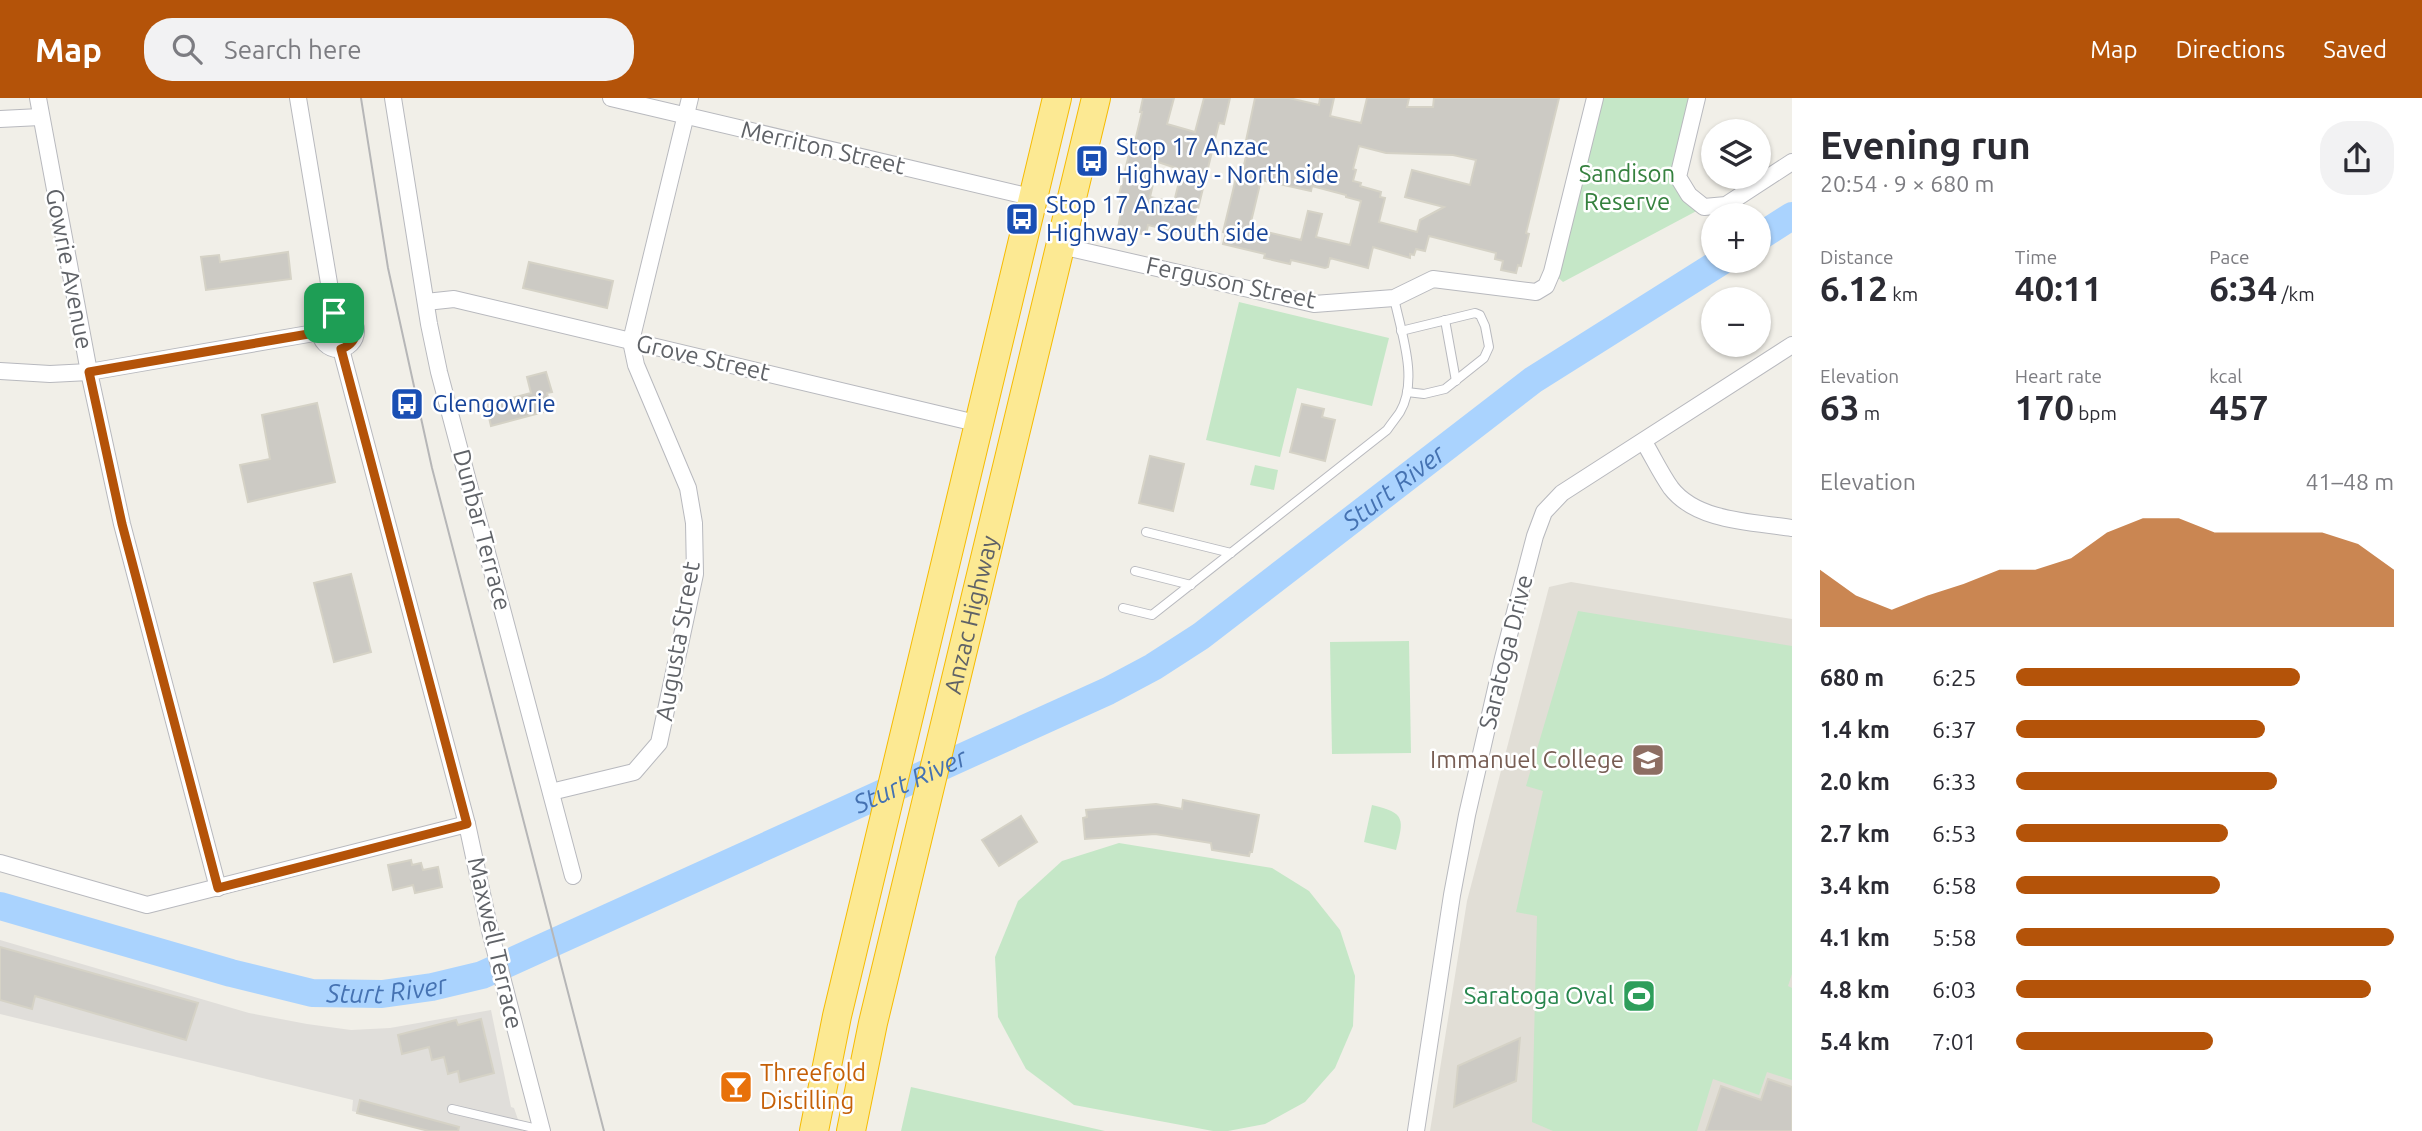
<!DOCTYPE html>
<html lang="en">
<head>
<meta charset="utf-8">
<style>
  body { margin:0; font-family:Ubuntu,sans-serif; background:#f2f2f3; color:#2b2b33; height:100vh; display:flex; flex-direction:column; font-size:26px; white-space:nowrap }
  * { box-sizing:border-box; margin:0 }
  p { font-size:23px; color:#7c7c81 }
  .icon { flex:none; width:38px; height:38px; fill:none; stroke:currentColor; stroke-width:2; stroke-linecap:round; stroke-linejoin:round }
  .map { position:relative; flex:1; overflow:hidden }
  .side { display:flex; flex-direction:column; background:#fff; width:630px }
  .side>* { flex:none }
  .fabs { position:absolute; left:1701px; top:21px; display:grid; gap:14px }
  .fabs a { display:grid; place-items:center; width:70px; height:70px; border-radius:50%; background:#fff; box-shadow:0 2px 5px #0004; font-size:35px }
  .pin { position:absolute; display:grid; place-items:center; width:60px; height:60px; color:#fff; margin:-30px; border-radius:14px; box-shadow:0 4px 10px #0006 }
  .round { display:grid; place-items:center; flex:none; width:74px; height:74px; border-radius:28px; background:#f2f2f3 }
  .head { display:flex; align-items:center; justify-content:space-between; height:119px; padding:0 28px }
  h1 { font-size:38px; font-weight:600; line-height:52px }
  .metrics { display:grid; grid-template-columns:repeat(3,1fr); gap:10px; height:119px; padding:7px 28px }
  .metrics div { display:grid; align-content:center }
  .metrics b { font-size:35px; font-weight:600 }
  .metrics small { font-size:19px; font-weight:400 }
  .metrics p { font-size:19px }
  .chart { height:196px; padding:14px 28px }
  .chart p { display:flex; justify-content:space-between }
  .chart svg { width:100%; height:126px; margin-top:7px; fill:#b45309; opacity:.7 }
  ul { padding:0 28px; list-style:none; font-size:23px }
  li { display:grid; grid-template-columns:112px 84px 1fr; align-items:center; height:52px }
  li i { height:18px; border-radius:9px; background:#b45309 }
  header { display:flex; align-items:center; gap:42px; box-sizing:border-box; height:98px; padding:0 35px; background:#b45309; color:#fff }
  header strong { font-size:33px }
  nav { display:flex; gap:38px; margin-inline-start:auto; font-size:24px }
  .search { width:490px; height:63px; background:#f2f2f3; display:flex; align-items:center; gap:18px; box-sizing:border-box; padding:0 24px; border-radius:28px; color:#7c7c81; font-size:26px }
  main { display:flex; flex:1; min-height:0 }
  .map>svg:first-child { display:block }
  .industrial { fill:#e0deda }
  .education { fill:#e1ded6 }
  .green { fill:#c5e7c7 }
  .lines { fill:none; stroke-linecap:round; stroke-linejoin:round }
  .river { stroke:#aad3fe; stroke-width:28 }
  .building { fill:#cccac4; stroke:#d5d2c6; stroke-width:2; fill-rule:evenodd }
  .lane-casing { stroke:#b8b9be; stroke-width:10 }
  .street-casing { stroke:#b8b9be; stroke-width:18 }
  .highway-casing { stroke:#f6bb02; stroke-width:30 }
  .lane { stroke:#fff; stroke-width:8 }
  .street { stroke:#fff; stroke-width:16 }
  .highway { stroke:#fce993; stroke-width:28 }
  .tram { stroke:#b6b6b7; stroke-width:2 }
  .route-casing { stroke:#fff; stroke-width:14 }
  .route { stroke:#b45309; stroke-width:9 }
  .labels { text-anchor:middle; stroke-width:5; stroke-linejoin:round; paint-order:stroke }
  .transit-label { font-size:24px; fill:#164399; stroke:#fff; text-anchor:start }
  .street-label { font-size:24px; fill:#5f6267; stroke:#fff }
  .park-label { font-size:24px; fill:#35813e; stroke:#fff }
  .education-label { font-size:24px; fill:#785e54; stroke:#fff; text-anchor:end }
  .leisure-label { font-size:24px; fill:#27864d; stroke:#fff; text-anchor:end }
  .food-label { font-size:24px; fill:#c56008; stroke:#fff; text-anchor:start }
  .water-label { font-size:26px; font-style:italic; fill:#4572b2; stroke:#fff }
</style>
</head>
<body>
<header>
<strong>Map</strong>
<div class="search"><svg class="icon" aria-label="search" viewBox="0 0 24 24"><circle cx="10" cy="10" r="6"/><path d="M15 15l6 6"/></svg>Search here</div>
<nav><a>Map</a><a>Directions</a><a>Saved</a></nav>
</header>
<main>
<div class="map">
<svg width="1792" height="1033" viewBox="0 0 1792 1033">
  <rect width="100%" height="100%" fill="#f1efe8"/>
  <polygon class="industrial" points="0,842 249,915 307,926 351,932 390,930 491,912 511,1009 514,1010 522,1033 429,1033 352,1013 353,1002 0,916"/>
  <polygon class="education" points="1571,484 1792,521 1792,1033 1430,1033 1467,803 1549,489"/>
  <g class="green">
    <polygon points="1595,0 1696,0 1679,79 1704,109 1563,184 1552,174"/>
    <polygon points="1239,204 1389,240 1372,308 1297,290 1280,359 1206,342"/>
    <polygon points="1255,367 1278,372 1274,392 1250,387"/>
    <polygon points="1578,513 1792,548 1792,876 1788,888 1792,890 1792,982 1767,974 1759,997 1713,981 1697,1033 1553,1033 1532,1024 1537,818 1516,814 1543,693 1526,688"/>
    <polygon points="1409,543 1411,655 1332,656 1330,544"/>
    <path d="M1372,707C1406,715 1404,721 1396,752L1364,744Z"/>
    <polygon points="1119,745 1272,770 1309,793 1340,832 1355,878 1353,928 1335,970 1305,1004 1265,1026 1228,1033 1213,1033 1074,1007 1026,971 998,919 995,859 1018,803 1062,763"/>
    <polygon points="911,989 1105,1033 901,1033"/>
  </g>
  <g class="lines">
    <g class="river">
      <polyline points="1759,139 1792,118"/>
      <path id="s1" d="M0,808L231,875L312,895L382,896L432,889L482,877L1108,593L1153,569L1201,538L1533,282L1722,163"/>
    </g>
  </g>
  <g class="building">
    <path d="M1143,0H1174L1167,26L1195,34L1204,0H1230L1224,26L1219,25L1194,127L1191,126L1189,137L1148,127L1146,137L1118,130L1121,114L1118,113L1122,97H1119L1130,52H1133L1142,14H1140ZM1158,64L1182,72L1174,104L1150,99Z"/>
    <path d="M1255,0H1289L1319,7L1320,0H1334L1330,18L1361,25L1367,0H1409L1407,9H1433L1434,0H1559L1530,119L1526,135L1529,136L1521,168L1518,167L1516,175L1501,172L1503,163L1495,161L1496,155L1429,138L1425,153L1416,151L1414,157L1410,156V160L1373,149L1368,170L1330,160L1328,169L1325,170L1291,162L1290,166L1264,160L1265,156L1223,146L1226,135L1223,134L1236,80L1241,81L1246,58L1243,57ZM1359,48L1386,55L1453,57L1476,62L1470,87L1412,72L1405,99L1444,109L1420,122L1417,134L1379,124L1385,100L1380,99L1381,94L1360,88L1361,85L1353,83L1356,72L1353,71ZM1261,82L1311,93L1312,88L1346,97V99L1361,103L1350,147L1316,139L1322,116L1308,113L1301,142L1254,131V129L1250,128Z"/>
    <polygon points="288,154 291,181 206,192 201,159 219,157 220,164"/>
    <polygon points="529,164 613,183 607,210 523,190"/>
    <polygon points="546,274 552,294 547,295 551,312 491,328 486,307 531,295 527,279"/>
    <polygon points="317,305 335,384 248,404 240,367 270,361 262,317"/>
    <polygon points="1302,306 1324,311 1322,319 1335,322 1325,363 1290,354"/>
    <polygon points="1150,358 1184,366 1173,413 1139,405"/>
    <polygon points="351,476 371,554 334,564 314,485"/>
    <polygon points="1183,702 1259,717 1252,754 1250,754 1249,758 1212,752 1211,745 1155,736 1085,741 1083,720 1087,719 1086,712 1156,706 1182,711"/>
    <polygon points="1021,718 1037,744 999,768 982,742"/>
    <polygon points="411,762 412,767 421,765 423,772 438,769 442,789 415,795 413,787 393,792 388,767"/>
    <polygon points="0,849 198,905 186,942 35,898 32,911 0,902"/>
    <polygon points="481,921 494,975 460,984 458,973 448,976 444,959 432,962 429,949 402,956 398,937 456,922 458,927"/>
    <polygon points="1520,940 1516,983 1454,1009 1458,968"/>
    <polygon points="1768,981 1792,989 1792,1033 1706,1033 1721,988 1761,1002"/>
    <polygon points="360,1002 459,1029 458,1033 429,1033 357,1015"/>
  </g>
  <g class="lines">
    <defs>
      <g id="lane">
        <polyline points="1445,222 1456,283"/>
        <polyline points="1401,233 1475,215 1480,217 1485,228 1489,249 1484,260 1445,291 1424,296 1407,294"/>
        <polyline points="1146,434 1231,455"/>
        <polyline points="1135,473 1191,487"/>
        <path d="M1123,510L1152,517L1387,332C1391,326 1396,320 1400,314C1419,282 1401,234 1394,200"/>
        <polyline points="452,1011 542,1032"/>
      </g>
      <g id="street">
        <polyline points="38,0 89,274 122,426 218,790"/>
        <polyline points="298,0 334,215"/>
        <polyline points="393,0 429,226 439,274 573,778"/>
        <polyline points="611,0 1035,100"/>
        <polyline points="1697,0 1678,79 1689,97 1704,109 1726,107 1792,64"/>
        <polyline points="0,21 40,19"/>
        <polyline points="1061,148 1314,206 1394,200 1433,181 1536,194 1546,188 1552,174 1595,0"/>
        <polyline points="426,204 454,201 980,326"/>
        <circle cx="338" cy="233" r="18"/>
        <polyline points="341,251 467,726 490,833 542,1033"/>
        <polyline points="0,273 50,276 89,274 320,234"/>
        <path d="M1644,344C1653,359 1661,376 1671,390C1697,424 1754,424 1792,430"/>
        <polyline points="551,694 634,674 659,645 695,476 694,425 688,390 636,267 631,243 690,0"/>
        <polyline points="0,765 147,807 467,726"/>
        <polyline points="1416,1033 1452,797 1467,717 1503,560 1535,438 1544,414 1562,395 1792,247"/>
      </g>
      <g id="highway">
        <polyline points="814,1033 837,918 1057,0"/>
        <path id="s2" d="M851,1033L873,925L1096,0"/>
      </g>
    </defs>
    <use href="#lane" class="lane-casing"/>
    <use href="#street" class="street-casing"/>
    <use href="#highway" class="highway-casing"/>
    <use href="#lane" class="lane"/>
    <use href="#street" class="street"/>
    <use href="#highway" class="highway"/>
    <polyline class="tram" points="361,0 388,170 432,370 604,1033"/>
  </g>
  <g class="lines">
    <defs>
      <path id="route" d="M334,215L348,218L356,228C357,240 352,247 341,251L467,726L218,790L122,426L89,274L320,234L322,224Z"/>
    </defs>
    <use href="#route" class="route-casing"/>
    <use href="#route" class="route"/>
  </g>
  <defs>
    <symbol id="bus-square" viewBox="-11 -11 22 22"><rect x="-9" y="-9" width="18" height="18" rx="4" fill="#1a4fb4" stroke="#fff"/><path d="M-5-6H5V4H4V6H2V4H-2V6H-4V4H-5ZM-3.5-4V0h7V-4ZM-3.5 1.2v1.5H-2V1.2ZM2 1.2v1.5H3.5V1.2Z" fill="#fff"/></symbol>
    <symbol id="school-square" viewBox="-11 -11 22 22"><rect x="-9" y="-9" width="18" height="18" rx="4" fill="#8d6e63" stroke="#fff"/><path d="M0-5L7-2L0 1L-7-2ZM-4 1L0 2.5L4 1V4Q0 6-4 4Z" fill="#fff"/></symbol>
    <symbol id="stadium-square" viewBox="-11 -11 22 22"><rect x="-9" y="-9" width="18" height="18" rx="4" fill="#2e9e5b" stroke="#fff"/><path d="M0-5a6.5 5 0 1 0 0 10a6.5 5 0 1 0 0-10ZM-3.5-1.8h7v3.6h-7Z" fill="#fff"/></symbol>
    <symbol id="bar-square" viewBox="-11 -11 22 22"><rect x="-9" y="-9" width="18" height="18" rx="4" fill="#e8710a" stroke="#fff"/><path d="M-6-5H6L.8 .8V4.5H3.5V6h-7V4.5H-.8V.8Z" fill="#fff"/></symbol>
  </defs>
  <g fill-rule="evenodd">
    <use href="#bus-square" x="1073" y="44" width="38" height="38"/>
    <use href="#bus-square" x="1003" y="102" width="38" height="38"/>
    <use href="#bus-square" x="388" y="287" width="38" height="38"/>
    <use href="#school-square" x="1629" y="643" width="38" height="38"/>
    <use href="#stadium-square" x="1620" y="879" width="38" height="38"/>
    <use href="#bar-square" x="717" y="970" width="38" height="38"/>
  </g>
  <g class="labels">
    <g class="transit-label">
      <text x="1116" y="57">Stop 17 Anzac<tspan x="1116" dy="28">Highway - North side</tspan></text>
      <text x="1046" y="115">Stop 17 Anzac<tspan x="1046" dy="28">Highway - South side</tspan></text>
      <text x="432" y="314">Glengowrie</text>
    </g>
    <g class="street-label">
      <text transform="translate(823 50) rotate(13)" y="8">Merriton Street</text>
      <text transform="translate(69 171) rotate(79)" y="8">Gowrie Avenue</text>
      <text transform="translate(1231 185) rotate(12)" y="8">Ferguson Street</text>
      <text transform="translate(703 260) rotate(13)" y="8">Grove Street</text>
      <text transform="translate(482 432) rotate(75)" y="8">Dunbar Terrace</text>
      <text dy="8" stroke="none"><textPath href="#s2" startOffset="530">Anzac Highway</textPath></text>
      <text transform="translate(678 543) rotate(-80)" y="8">Augusta Street</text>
      <text transform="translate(1506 554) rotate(-76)" y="8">Saratoga Drive</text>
      <text transform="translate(495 845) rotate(77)" y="8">Maxwell Terrace</text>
    </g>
    <g class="park-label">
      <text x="1627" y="84">Sandison<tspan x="1627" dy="28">Reserve</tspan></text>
    </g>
    <g class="education-label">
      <text x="1624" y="670">Immanuel College</text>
    </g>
    <g class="leisure-label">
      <text x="1614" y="906">Saratoga Oval</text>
    </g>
    <g class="food-label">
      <text x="760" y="983">Threefold<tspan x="760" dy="28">Distilling</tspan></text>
    </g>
    <g class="water-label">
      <text dy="9" stroke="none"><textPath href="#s1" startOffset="1535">Sturt River</textPath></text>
      <text dy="9" stroke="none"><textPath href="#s1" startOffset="966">Sturt River</textPath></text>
      <text dy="9" stroke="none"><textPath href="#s1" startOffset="399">Sturt River</textPath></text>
    </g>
  </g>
</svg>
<div class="fabs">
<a><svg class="icon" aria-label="layers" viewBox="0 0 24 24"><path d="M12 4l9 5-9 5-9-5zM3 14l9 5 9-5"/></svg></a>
<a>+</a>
<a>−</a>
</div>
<div class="pin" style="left:334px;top:215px;background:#1e9e55"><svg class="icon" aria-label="arrive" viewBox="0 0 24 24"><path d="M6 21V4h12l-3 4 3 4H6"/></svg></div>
</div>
<section class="side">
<div class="head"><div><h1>Evening run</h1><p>20:54 · 9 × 680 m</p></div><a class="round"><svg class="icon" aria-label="share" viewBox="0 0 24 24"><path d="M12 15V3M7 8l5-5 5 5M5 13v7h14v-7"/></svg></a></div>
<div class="metrics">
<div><p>Distance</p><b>6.12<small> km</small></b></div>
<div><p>Time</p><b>40:11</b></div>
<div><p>Pace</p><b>6:34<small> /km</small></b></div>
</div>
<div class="metrics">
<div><p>Elevation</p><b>63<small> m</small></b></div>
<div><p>Heart rate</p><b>170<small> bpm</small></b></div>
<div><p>kcal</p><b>457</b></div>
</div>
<div class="chart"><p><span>Elevation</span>41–48 m</p>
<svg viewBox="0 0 160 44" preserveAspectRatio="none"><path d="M0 44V24L10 33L20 38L30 33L40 29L50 24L60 24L70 20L80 11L90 6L100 6L110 11L120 11L130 11L140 11L150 15L160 24V44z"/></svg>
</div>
<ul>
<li><b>680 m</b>6:25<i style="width:75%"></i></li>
<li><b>1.4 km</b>6:37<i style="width:66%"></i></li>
<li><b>2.0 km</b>6:33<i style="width:69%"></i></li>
<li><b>2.7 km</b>6:53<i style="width:56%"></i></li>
<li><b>3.4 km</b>6:58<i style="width:54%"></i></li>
<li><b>4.1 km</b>5:58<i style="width:100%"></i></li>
<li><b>4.8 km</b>6:03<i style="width:94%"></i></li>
<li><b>5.4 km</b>7:01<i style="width:52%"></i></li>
</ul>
</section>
</main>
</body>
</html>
